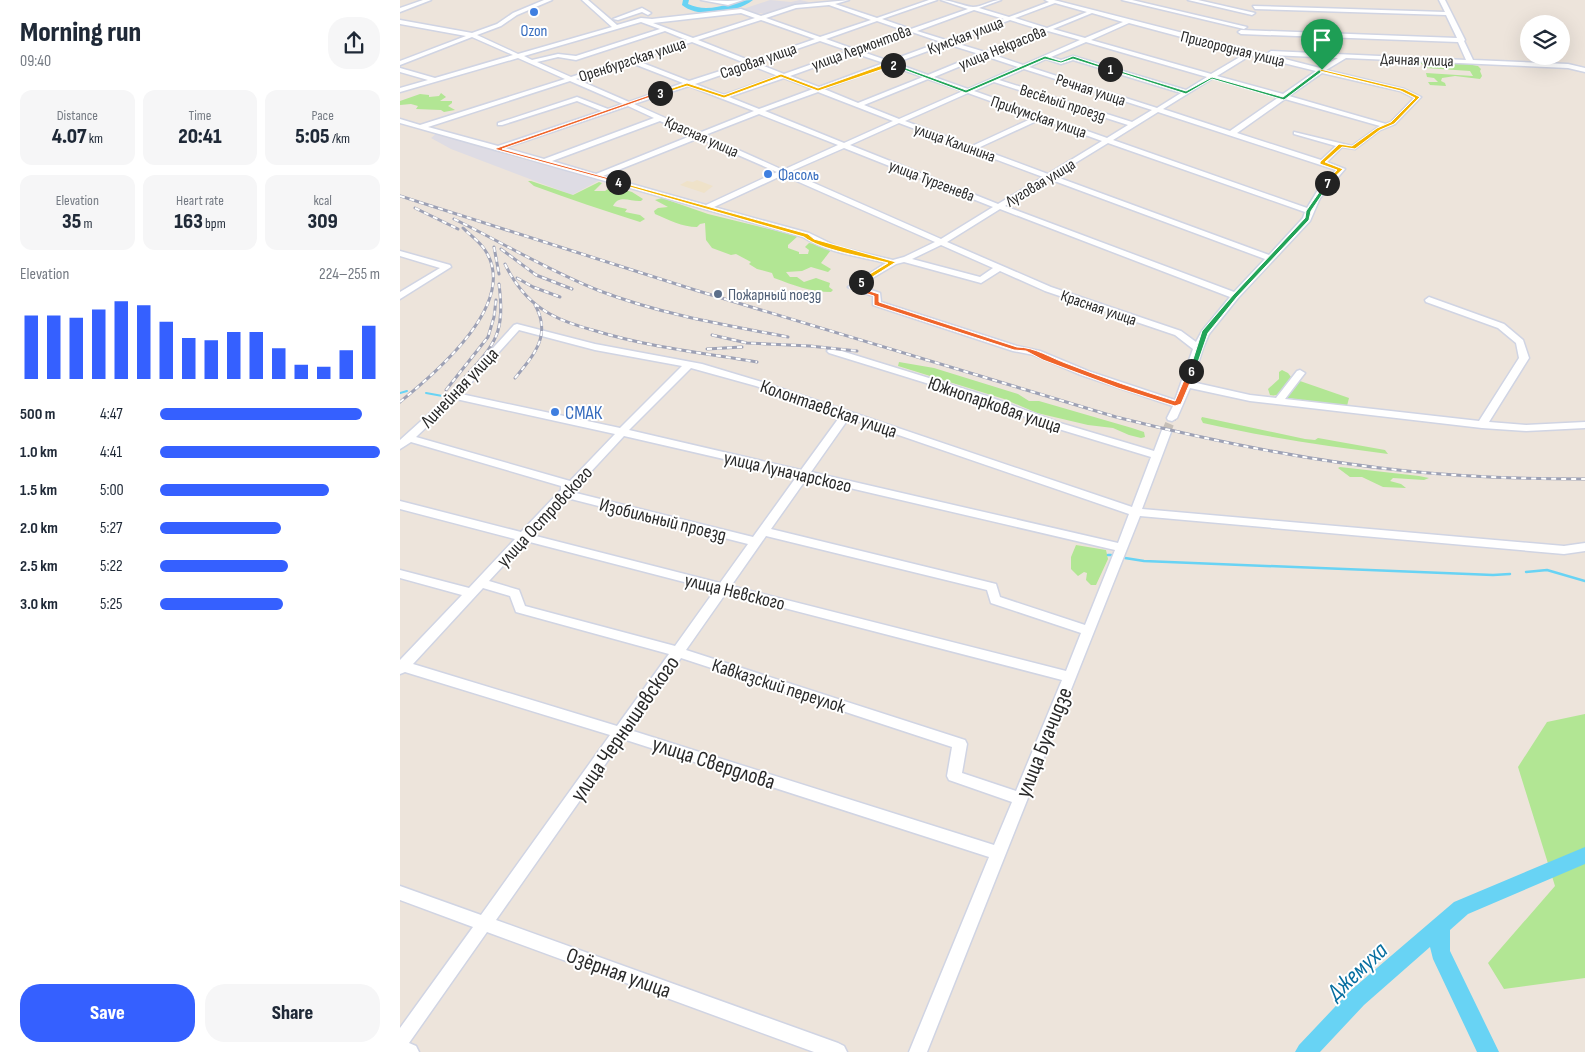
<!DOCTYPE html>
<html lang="en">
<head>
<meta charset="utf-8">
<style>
  body { margin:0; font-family:"Sofia Sans Condensed",sans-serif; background:#f6f6f7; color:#1f2937; height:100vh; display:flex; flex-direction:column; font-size:19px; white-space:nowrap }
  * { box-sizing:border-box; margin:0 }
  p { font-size:16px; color:#747a83 }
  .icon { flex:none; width:28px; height:28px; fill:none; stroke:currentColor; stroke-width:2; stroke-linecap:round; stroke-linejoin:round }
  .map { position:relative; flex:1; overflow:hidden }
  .drawer { display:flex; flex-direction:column; background:#fff; width:400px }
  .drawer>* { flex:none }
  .tools { position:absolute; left:1120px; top:15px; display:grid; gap:10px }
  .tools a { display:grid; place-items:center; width:50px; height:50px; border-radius:50%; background:#fff; box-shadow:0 5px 20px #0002; font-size:25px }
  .pin { position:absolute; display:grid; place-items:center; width:42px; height:42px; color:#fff; margin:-51px -21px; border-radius:50% 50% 50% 0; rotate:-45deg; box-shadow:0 0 5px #0007 }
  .pin .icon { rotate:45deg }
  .km { position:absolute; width:25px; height:25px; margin:-12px; border-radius:50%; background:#222; color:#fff; font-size:14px; line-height:25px; text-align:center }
  .round { display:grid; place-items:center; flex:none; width:52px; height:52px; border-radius:20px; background:#f6f6f7 }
  .head { display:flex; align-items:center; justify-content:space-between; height:85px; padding:0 20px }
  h1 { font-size:28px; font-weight:800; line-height:38px }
  .metrics { display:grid; grid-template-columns:repeat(3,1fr); gap:8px; height:85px; padding:5px 20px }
  .metrics div { display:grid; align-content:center; border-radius:12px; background:#f6f6f7; text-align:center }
  .metrics b { font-size:21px; font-weight:800 }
  .metrics small { font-size:14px; font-weight:400 }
  .metrics p { font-size:14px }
  .chart { height:140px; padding:10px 20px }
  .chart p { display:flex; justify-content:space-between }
  .chart svg { width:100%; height:90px; margin-top:5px; stroke:#3560ff; stroke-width:6 }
  .action { display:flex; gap:10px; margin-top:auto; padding:10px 20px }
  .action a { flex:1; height:58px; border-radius:20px; background:#3560ff; color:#fff; font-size:20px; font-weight:800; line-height:58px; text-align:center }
  .action a+a { background:#f6f6f7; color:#1f2937 }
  ul { padding:0 20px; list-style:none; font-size:16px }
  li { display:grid; grid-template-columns:80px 60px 1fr; align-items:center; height:38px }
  li i { height:12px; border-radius:6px; background:#3560ff }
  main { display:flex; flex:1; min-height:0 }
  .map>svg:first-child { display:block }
  .industrial { fill:#dedce4 }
  .education { fill:#efe2c9 }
  .green { fill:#b2e694 }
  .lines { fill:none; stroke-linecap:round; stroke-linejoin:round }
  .stream-far1 { stroke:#68d3f4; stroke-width:2 }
  .stream { stroke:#68d3f4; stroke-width:2.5 }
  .river { fill:#68d3f4; fill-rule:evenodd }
  .minor-tunnel { stroke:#c6bfb8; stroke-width:9; stroke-dasharray:9 5; stroke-linecap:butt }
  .minor-casing { stroke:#d0d4e3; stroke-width:3 }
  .minor { fill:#fff; fill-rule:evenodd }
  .rail-casing { stroke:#9da1b5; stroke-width:3 }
  .rail { stroke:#fff; stroke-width:2; stroke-dasharray:5; stroke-linecap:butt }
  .split-1 { fill:#22a559; stroke:#fff }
  .split-2 { fill:#22a559; stroke:#fff }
  .split-3 { fill:#f5b400; stroke:#fff }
  .split-4 { fill:#f0652b; stroke:#fff }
  .split-5 { fill:#f5b400; stroke:#fff }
  .split-6 { fill:#f0652b; stroke:#fff }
  .split-7 { fill:#22a559; stroke:#fff }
  .split-8 { fill:#f5b400; stroke:#fff }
  .shop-dot { fill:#3f7fe0; stroke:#fff; stroke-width:2 }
  .service-dot { fill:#5c6f8a; stroke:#fff; stroke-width:2 }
  .labels { text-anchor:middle; stroke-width:4; stroke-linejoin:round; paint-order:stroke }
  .far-shop-label { font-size:16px; fill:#366cbe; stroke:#fff }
  .far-street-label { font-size:16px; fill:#2a2a2a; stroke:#fff }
  .far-service-label { font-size:16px; fill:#4e5e75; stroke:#fff; text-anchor:start }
  .street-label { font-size:19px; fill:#2a2a2a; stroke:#fff }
  .shop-label { font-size:19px; fill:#366cbe; stroke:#fff; text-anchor:start }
  .near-street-label { font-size:22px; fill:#2a2a2a; stroke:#fff }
  .near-water-label { font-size:24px; font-style:italic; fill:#076fa0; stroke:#fff }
</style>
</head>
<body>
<main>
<section class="drawer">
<div class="head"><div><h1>Morning run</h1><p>09:40</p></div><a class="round"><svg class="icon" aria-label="share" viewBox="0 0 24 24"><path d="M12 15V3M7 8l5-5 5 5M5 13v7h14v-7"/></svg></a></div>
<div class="metrics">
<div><p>Distance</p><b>4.07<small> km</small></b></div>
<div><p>Time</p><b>20:41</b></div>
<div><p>Pace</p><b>5:05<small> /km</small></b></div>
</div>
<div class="metrics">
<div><p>Elevation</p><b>35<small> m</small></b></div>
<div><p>Heart rate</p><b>163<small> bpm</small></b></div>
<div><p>kcal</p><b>309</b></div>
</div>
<div class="chart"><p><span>Elevation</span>224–255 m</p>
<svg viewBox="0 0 160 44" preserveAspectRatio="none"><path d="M5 44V13M15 44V13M25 44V14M35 44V10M45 44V6M55 44V8M65 44V16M75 44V24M85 44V25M95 44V21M105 44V21M115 44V29M125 44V37M135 44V38M145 44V30M155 44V18"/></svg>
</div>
<ul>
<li><b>500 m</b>4:47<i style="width:92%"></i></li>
<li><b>1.0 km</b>4:41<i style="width:100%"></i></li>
<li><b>1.5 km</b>5:00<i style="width:77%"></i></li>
<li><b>2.0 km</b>5:27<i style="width:55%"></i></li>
<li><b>2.5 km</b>5:22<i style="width:58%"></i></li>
<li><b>3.0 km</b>5:25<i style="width:56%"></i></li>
</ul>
<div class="action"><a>Save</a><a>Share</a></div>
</section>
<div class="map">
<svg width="1185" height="1052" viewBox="0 0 1185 1052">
  <rect width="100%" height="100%" fill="#ede4db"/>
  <g class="industrial">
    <polygon points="370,0 391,2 400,0 409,2 368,15 360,13 355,14 340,10"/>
    <polygon points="37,133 110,156 200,180 172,195 51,149 31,138"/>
  </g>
  <polygon class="education" points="297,180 313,186 304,193 280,185 287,181 293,182"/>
  <g class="green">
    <polygon points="1017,60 1062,63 1078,66 1081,69 1080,71 1082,76 1080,79 1055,76 1042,78 1041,81 1045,83 1046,86 1030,85 1028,82 1038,82 1034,78 1027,77 1026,73 1073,76 1070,71 1026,68"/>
    <polygon points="41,93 46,97 40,101 52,101 52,103 48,106 55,110 44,112 41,110 16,109 18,106 11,104 0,105 0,101 20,94 29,95 29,97 39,96"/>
    <path d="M128,181H131L173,195L199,182L202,183L194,191H205L212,186L232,192L243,199L241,201C231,202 219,194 213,206L227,209L225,212L240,215L245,219L240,222C205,211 169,199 134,186Z"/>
    <path d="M262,198L308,214L398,236L388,245V248L399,252V254H408L409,250L405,247L409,243L425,246L431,250L421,263L431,269L428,272L411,267L402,271L386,272L390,277H397L404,282L416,278L430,283L429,287L433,290L431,292C411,292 393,285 374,278L372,273L357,269L349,264L351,262L336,254L331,255L312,248L306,240L305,223L300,224L297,227C282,227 269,220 255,214L254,211L258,208L268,207L255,200Z"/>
    <polygon points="499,362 534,368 618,394 629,401 639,401 732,428 744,432 745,437 741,438 729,435 713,428 688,425 637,413 604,399 498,366"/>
    <path d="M882,370L888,373L891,377C886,386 881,398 870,395L868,389L879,379V372Z"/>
    <polygon points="900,381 949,398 947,406 887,398 886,396 896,382"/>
    <path d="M802,417L905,439L915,440L918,438L985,450L988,454C926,446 864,437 803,423L801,419Z"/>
    <polygon points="940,467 1019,476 1029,478 1024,480 993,478 990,481 1001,484 1006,488 983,487 962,477 950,477 938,468"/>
    <polygon points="676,545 706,550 708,559 696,585 691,585 686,580 687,573 684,572 678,576 671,569 671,557"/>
    <polygon points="1185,714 1185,978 1104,989 1088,963 1155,886 1118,767 1147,722"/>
  </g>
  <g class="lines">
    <g class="stream-far1">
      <polyline points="0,393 7,391"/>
      <polyline points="26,393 48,397"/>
    </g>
    <g class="stream">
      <polyline points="708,555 711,555"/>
      <polyline points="725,558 744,561 1093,575 1110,574"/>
      <polyline points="1126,572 1147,570 1185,581"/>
    </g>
    <g class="river">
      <path d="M283,0H289L288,4C311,15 331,0 353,0C337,13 299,19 282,5Z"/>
      <polygon points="1185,847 1185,864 1068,914 1050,930 1050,951 1099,1052 1077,1052 1033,959 1030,947 964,1005 920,1052 895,1052 899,1045 950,991 1054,902"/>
    </g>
    <polyline class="minor-tunnel" points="766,432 772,418"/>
    <defs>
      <g id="minor">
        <polygon points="23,0 31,0 0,12 0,8"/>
        <path d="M144,0H152L117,15L101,26L77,35L118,54L212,27L182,0H188L217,25L241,18L252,19L341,9L361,16L395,5L449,0L435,4L477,18L529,0H537L482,19L511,29L568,9L541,0C552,0 562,6 573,7C582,7 591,0 601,0L579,8L609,17L649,2L645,0H654L920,68L938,58L871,55L868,53L871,51L1066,60L1058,42L841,34L838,32L841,30L1057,38L1046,15L855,9L853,6L1045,12L1039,0H1045L1065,40L1064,41L1073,60L1168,64L1185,68V72L1168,68L946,58L926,70L1004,89L1021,97L995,124L980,130L955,149L942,147L927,162L945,169L920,198L910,221L838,298L809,334L803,348L792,382L850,395L876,398L897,371L900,370L905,373L885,399L1079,421L1119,358L1116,343L1098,328L1026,302L1025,300L1029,297L1104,324L1123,340L1129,358L1089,422L1126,425L1185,422V428L1126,431L1082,428L850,401L790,388L777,418L772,421L768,420L767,418L773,406L681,375L634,355L613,351L473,305V296L448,287L486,263C458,256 428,253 403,237L0,123V119L20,125L165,79L118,58L0,92V88L28,80L0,72V68L35,78L113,55L72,37L0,65V61L66,36L0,24V20L72,33L97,24L113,13ZM655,3L687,12L647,28L615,18ZM429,5L471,20L420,37L366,18L396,8ZM574,10L604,19L546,40L517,31ZM341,13L355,18L293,38L253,23ZM692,13L723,22L685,38L653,29ZM361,20L415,39L351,61L298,40ZM610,20L642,30L585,52L552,42ZM477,21L506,31L454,49L426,39ZM241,22L260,29L176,56L158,54L132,60L124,56ZM729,23L845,54L811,74L691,40ZM265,31L287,40L171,77L137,62L158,57L176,60ZM648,31L680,40L623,65L591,54ZM512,32L541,42L489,61L460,51ZM420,41L449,51L384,74L356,63ZM292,42L345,63L289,81L235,60ZM686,42L807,77L786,90L673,56L661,60L651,57ZM547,44L579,54L528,75L495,63ZM454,53L484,63L419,87L390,76ZM851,55L916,71L883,94L817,76ZM585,56L618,67L568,89L534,77ZM646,59L661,64L673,60L781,93L757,108L629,67ZM229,62L283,83L229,102L176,79ZM350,65L378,76L324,95L295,84ZM489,65L523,77L458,103L424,89ZM624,69L752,110L732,122L599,80ZM922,73L1000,91L1014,98L991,122L986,124L889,96ZM384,78L413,89L359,109L329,97ZM813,78L879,97L830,131L763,109ZM528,79L563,91L499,119L464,105ZM170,81L223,104L208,109L177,97L98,123V125H102L177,101L202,111L98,146L28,127ZM594,82L728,125L707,138L574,91ZM289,86L354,111L299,133L234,104ZM418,92L493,121L444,143L365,111ZM568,93L635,117L572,146L505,121ZM885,99L980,126L952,146L894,132V134L936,146L921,160L837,133ZM228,106L254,118L144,159L105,148ZM758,112L936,170L918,190L907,208L713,140ZM359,114L438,145L383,170L305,135ZM641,119L702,141L648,174L578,148ZM260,121L293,135L196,174L152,161ZM499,123L643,177L598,204L450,145ZM299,138L377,172L306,205L203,176ZM708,143L905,212L903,218L869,255L654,176ZM444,148L593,207L541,239L389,172ZM383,175L535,242L504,257L493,260L438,247L409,233L314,207ZM649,179L865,259L834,292L605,206ZM600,209L830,297L802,331L796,342L781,331L651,287L547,242ZM541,245L593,268L580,277L512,259ZM504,262L581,283L600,271L645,291L775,335L793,349L775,400L688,371L640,351L617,346L481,302L480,293L459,286L496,264Z"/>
        <polygon points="301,0 328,1 343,0 328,5"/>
        <polygon points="722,0 732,0 847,27 844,29"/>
        <polygon points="788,0 798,0 855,13 852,15"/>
        <polygon points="242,8 251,13 248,15 242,12 218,20 213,19"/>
        <polygon points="0,251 50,265 51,267 0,299 0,292 40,268 0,256"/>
        <path d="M117,324L195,344L302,364L362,382L732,507L751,457L652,427L581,400L429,353L427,351L429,349H435L587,396L660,423L754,451L762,430H770L771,432L742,509L1164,546L1185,543V551L1164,554L740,516L527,1052H509L589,857L223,739L96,920L438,1043L444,1046L447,1052H414L87,932L9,1043L16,1046L19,1052H0V1028L73,927L0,900V886L81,915L210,735L5,672L0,674V660L62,595L0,578V570L69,588L115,539L0,509V501L121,532L161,490V486L11,442L0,449V440L51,394L114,325ZM119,330L195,350L282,366L220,428L61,394ZM291,368L356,386L441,415L401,470L229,430ZM56,399L215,434L170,481L16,437ZM449,418L729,514L718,543L411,472ZM224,436L397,476L353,537L172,492ZM407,478L715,550L685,625L600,597L596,584L592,583L371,529ZM167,498L348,544L320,583L132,535ZM366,536L587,590L591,603L681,633L666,671L331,586ZM126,541L315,590L275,646L125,606L119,590L89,581ZM83,588L110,596L116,612L269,654L217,726L13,664ZM326,593L662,680L616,791L562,773L567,744L565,740L286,650ZM281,658L552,747L547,776L549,780L612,802L594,845L230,730Z"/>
      </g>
    </defs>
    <use href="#minor" class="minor-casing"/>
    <use href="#minor" class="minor"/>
    <defs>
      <g id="rail">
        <path d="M0,196L295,290L716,417C812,441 908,461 1007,471C1066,477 1125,479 1185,479"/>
        <polyline points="15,208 58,229"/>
        <path d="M54,219C103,243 149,271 200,291C260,314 325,325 388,337"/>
        <polyline points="94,247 99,274"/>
        <polyline points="101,249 136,275 172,289"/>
        <path d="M105,264C115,285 130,303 150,314C164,322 181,327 196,331C248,347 303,353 357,362"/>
        <polyline points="117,278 133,287 160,297"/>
        <polyline points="312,335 347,343 410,346 457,351"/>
        <polyline points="307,349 342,347"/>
        <path d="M65,377C97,343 105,331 99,284"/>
        <path d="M115,378C134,355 152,335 135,305"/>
        <polyline points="46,390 88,337 94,317 96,300"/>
        <path d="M0,402C36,372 120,303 85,250C80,242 70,235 63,228"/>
      </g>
    </defs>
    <use href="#rail" class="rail-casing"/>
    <use href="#rail" class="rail"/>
  </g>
  <polygon class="split-1" points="711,68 786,91 812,77 883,97 920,69 924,70 884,100 812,79 786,94 708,69"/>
  <polygon class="split-2" points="645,56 661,61 673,56 712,69 708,70 673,59 661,63 645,59 566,93 491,65 495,64 566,90"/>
  <polygon class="split-3" points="488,63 495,65 418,91 381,77 324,98 287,86 262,94 258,93 287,83 324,95 381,74 418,88"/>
  <polygon class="split-4" points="258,92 262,93 102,149 220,181 220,183 94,149"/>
  <path class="split-5" d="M216,181L408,234L414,239L496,262L463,283H458V281L488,263C466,257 420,250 404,237L216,183Z"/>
  <path class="split-6" d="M458,281L464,282L457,287L479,294V302L617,347C635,347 651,358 668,364C704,378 739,390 775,401L788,371L791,369L795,371L781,404L775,406L718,388L643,360L626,351L614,350L474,305V296L449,288Z"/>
  <polygon class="split-7" points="927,181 930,183 911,211 909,220 837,297 808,333 795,371 789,372 802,331 833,295 905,218 906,211"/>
  <polygon class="split-8" points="920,69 1004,89 1020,97 994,124 980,130 955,149 942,147 925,162 943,169 927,184 925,183 937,170 920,164 920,162 939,144 952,146 977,128 991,122 1015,98 1001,91 920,71"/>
  <g class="shop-dot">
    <circle cx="134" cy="12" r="5"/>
    <circle cx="368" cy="174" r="5"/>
    <circle cx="155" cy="412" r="5"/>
  </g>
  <circle class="service-dot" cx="318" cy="294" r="5"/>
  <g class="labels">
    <g class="far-shop-label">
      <text x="134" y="36">Ozon</text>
      <text x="378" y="180" text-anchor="start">Фасоль</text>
    </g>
    <g class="far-street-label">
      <text transform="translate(565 35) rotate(-21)" y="6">Кумская улица</text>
      <text transform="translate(461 47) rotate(-20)" y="6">улица Лермонтова</text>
      <text transform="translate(602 47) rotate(-22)" y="6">улица Некрасова</text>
      <text transform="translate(833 48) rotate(14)" y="6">Пригородная улица</text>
      <text transform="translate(232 59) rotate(-18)" y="6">Оренбургская улица</text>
      <text transform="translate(1017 59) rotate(2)" y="6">Дачная улица</text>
      <text transform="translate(358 60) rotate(-19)" y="6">Садовая улица</text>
      <text transform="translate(691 89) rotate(18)" y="6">Речная улица</text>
      <text transform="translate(663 102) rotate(18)" y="6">Весёлый проезд</text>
      <text transform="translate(639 116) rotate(19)" y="6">Прикумская улица</text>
      <text transform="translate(302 136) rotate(24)" y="6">Красная улица</text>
      <text transform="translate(555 142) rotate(20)" y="6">улица Калинина</text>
      <text transform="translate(532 180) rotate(21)" y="6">улица Тургенева</text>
      <text transform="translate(640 182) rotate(-31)" y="6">Луговая улица</text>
      <text transform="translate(699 307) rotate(19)" y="6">Красная улица</text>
    </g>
    <g class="far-service-label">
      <text x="328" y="300">Пожарный поезд</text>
    </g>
    <g class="street-label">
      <text transform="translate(59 387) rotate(-46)" y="7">Линейная улица</text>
      <text transform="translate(595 404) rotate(19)" y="7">Южнопарковая улица</text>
      <text transform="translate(429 408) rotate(19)" y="7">Колонтаевская улица</text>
      <text transform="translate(388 471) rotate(13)" y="7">улица Луначарского</text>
      <text transform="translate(144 516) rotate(-47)" y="7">улица Островского</text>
      <text transform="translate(263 519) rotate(14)" y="7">Изобильный проезд</text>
      <text transform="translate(335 591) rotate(14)" y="7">улица Невского</text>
      <text transform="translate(379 685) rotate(18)" y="7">Кавказский переулок</text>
    </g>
    <g class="shop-label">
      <text x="165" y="419">СМАК</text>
    </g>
    <g class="near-street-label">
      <text transform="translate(224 728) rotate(-55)" y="8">улица Чернышевского</text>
      <text transform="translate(643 742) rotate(-68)" y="8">улица Буачидзе</text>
      <text transform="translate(314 762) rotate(18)" y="8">улица Свердлова</text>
      <text transform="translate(219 972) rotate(20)" y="8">Озёрная улица</text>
    </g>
    <g class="near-water-label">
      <text transform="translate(957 971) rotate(-43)" y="8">Джемуха</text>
    </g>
  </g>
</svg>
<div class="tools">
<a><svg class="icon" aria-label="layers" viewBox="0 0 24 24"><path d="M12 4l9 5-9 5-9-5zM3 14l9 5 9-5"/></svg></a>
</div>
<div class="pin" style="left:922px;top:70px;background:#1e9e55"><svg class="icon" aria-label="arrive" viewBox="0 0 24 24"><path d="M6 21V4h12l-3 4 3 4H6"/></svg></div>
<b class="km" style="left:710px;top:69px">1</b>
<b class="km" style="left:493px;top:65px">2</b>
<b class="km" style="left:260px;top:93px">3</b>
<b class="km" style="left:218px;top:182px">4</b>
<b class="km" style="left:461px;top:282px">5</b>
<b class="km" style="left:791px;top:371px">6</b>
<b class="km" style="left:927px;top:183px">7</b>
</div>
</main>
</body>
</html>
